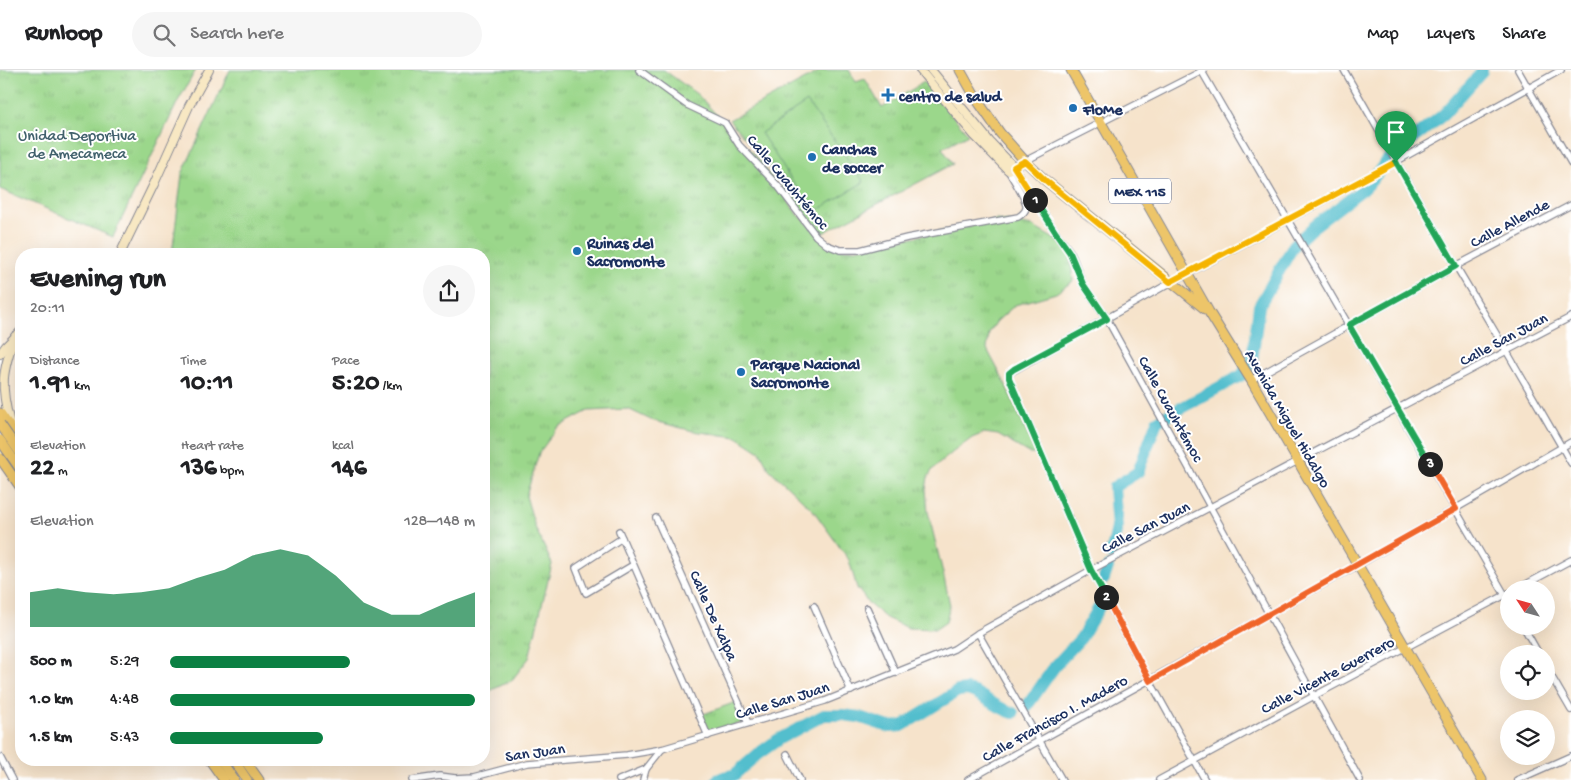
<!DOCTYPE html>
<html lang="en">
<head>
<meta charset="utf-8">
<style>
  body { margin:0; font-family:"Gochi Hand",sans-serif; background:#f6f6f6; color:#202124; height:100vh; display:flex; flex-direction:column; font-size:19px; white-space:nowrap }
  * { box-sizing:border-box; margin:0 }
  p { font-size:16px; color:#757577 }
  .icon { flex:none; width:28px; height:28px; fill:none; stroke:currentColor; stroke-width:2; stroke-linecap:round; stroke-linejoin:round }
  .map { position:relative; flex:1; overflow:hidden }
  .panel { position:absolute; left:15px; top:178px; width:475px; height:518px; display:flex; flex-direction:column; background:#fff; border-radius:20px; box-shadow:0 5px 20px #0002 }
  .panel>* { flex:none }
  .needle { width:32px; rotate:306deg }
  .fabs { position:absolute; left:1500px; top:510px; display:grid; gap:10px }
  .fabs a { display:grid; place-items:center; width:55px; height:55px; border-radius:50%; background:#fff; box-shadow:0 5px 20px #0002; font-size:25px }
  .pin { position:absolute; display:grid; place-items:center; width:42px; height:42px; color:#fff; margin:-51px -21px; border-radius:50% 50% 50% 0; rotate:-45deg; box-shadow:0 0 5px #0007 }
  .pin .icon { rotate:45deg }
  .km { position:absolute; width:25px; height:25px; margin:-12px; border-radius:50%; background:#222; color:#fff; font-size:14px; line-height:25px; text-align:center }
  .round { display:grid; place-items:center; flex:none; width:52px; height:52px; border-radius:26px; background:#f6f6f6 }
  .overview { display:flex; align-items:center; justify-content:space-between; height:85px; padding:0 15px }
  h1 { font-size:28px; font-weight:700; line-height:38px }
  .metrics { display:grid; grid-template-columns:repeat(3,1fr); gap:8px; height:85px; padding:5px 15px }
  .metrics div { display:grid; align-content:center }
  .metrics b { font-size:25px; font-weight:700 }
  .metrics small { font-size:14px; font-weight:400 }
  .metrics p { font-size:14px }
  .chart { height:140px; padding:10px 15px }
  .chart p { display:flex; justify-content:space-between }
  .chart svg { width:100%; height:90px; margin-top:5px; fill:#0b8043; opacity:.7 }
  ul { padding:0 15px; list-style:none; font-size:16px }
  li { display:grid; grid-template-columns:80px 60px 1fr; align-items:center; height:38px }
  li i { height:12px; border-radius:6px; background:#0b8043 }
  header { display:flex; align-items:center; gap:30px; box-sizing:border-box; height:70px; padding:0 25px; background:#fff; border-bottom:1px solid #e0e0e0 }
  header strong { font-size:24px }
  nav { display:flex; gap:28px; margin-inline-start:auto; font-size:18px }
  .search { width:350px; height:45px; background:#f6f6f6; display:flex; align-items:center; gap:12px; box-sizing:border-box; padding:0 18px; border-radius:28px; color:#757577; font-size:19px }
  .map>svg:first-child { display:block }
  .grass { fill:url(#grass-tufts); stroke:#5b8374 }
  .pitch { fill:#9bd78b; stroke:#5b8374 }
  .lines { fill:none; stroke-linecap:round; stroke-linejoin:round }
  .river { stroke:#52becd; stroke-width:12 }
  .street-casing { stroke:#888994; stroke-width:8 }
  .secondary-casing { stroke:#888994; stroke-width:10 }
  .primary-casing { stroke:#888994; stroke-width:11 }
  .street { stroke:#fff; stroke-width:5.5 }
  .secondary { stroke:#f8e8c3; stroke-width:8 }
  .primary { stroke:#edc569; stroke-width:9 }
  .primary-bridge-casing { stroke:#888994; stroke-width:11; stroke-linecap:butt }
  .primary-bridge { stroke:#edc569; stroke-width:9 }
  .split-1-casing { stroke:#fff; stroke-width:10 }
  .split-2-casing { stroke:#fff; stroke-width:10 }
  .split-3-casing { stroke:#fff; stroke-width:10 }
  .split-4-casing { stroke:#fff; stroke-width:10 }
  .split-1 { stroke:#f5b400; stroke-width:6 }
  .split-2 { stroke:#22a559; stroke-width:6 }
  .split-3 { stroke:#f0652b; stroke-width:6 }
  .split-4 { stroke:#22a559; stroke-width:6 }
  .poi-dot { fill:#1f6fb2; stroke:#fff; stroke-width:2 }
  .labels { text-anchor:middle; stroke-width:4; stroke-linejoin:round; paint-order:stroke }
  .shield { fill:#fff; stroke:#5f6d8e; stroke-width:1 }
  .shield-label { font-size:15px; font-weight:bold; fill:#1b2f5e }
  .poi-label { font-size:16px; font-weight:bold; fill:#1b2f5e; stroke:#fff; text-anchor:start }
  .park-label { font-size:16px; fill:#41616c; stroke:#fff }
  .street-label { font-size:16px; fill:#1b2f5e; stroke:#fff }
</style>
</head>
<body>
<header>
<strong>Runloop</strong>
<div class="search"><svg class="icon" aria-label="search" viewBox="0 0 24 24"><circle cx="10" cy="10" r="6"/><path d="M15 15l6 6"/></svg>Search here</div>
<nav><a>Map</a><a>Layers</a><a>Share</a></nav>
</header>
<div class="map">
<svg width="1571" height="710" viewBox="0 0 1571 710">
  <defs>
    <pattern id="grass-tufts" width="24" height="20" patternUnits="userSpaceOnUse" patternTransform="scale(1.25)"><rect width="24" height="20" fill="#9bd78b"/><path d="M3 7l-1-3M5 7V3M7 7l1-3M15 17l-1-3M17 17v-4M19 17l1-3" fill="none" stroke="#85b97a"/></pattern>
  </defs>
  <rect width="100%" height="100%" fill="#fff"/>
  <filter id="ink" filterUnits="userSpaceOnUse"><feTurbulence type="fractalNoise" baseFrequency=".02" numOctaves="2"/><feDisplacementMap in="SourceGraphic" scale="10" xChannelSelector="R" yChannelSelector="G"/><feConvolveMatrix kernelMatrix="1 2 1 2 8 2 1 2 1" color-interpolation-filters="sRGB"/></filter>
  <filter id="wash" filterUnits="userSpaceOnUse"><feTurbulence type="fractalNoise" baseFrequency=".0096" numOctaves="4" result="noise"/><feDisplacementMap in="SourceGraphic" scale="20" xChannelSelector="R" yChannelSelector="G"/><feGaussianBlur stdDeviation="1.12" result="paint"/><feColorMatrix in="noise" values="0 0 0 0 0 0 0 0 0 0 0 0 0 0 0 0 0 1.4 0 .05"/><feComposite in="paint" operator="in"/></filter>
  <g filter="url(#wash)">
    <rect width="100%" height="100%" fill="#f6e3cb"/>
    <g class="grass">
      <polygon points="0,0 196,0 178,31 113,167 0,119"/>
      <polygon points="230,0 664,0 698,25 760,91 794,140 827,173 841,179 855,179 997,150 1012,152 1032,156 1056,170 1067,180 1070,185 1073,211 1056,223 1015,235 997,251 989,263 987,279 1005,313 1036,384 1030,384 998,365 984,363 972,368 953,382 933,399 928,407 926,420 928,442 943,503 950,535 946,552 936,559 908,558 886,548 870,535 857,518 849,490 813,440 769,399 760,382 737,367 693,361 651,350 628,339 588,341 558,357 539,383 526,426 535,457 552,494 529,588 512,610 484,624 484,184 172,184 182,104"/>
      <polygon points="822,0 849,0 856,12 865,9 882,38 924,12 968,64 942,78 953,94 821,164 793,132 763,88 729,50"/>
      <polygon points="736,632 745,652 709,662 701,645"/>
    </g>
    <polygon class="pitch" points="807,32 864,112 813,143 761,63"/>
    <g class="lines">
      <g class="river">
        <polyline points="1111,484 1117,458 1114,417 1138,402 1157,351 1242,305 1252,291 1259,236 1294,175 1312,158 1368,115 1390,87 1443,45 1482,2 1482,0"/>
        <polyline points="1104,509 1108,497"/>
        <polyline points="1027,636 1055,596 1081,568 1101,534"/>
        <path d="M717,710L724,707L734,705L758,684L779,669L824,645H843L859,647L889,657L902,656L958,621C960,621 963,620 966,620C979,621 997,639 1013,643"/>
      </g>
    </g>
  </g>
  <g filter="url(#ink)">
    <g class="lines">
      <defs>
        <g id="street">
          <path d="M639,0L687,35L725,53L739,75L778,116L816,166L827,175L840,180H860L907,168L1018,147C1021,145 1025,143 1026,138C1028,131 1012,108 1008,100"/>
          <polyline points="1201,0 1509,532"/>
          <polyline points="1344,0 1456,196 1507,282 1571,393"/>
          <polyline points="1518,0 1571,93"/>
          <polyline points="1025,91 1204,0"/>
          <polyline points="1014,97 1056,163 1071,183 1083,214 1107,249 1360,710"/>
          <polyline points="1251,310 1456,196 1571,135"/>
          <polyline points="656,448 748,653"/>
          <polyline points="619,461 708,666"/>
          <polyline points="622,468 576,498 586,523 633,495"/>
          <polyline points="1517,519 1571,490"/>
          <polyline points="814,536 851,621"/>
          <polyline points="867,538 896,603"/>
          <polyline points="1523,556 1539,584"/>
          <polyline points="978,563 1062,710"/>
          <polyline points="1546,597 1571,640"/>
          <polyline points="787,684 800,710"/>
          <polyline points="0,687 12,710"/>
          <polyline points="412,710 440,706 455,708 474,707 527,693 627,685 662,679 825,631 954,579 978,563 1091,500 1571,247"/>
          <polyline points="619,710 646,699 662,679"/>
          <polyline points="643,710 646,699"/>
          <polyline points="968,710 1358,495 1571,372"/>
          <polyline points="1159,710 1314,626 1509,523"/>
          <polyline points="1205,710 1150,611 1091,500 1009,308 1009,303 1170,213 1372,105 1561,0"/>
          <polyline points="1517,710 1571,686"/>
        </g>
        <g id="secondary">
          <polyline points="920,0 974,65 1008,100 1025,91"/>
          <polyline points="931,0 990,72 1014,97"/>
          <polyline points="120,184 154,114 189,36 209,0"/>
          <polyline points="0,284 6,276 21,261"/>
          <path d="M9,356L10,353C0,316 2,302 15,266"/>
          <polyline points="0,381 21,347"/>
        </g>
        <g id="primary">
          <polyline points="960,0 977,30 1000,63 1025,91 1045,110 1205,239"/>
          <polyline points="1071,0 1209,242 1251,310 1482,710"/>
          <polyline points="0,343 21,373"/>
          <polyline points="0,388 21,418"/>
          <polyline points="209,689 224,710"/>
          <polyline points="220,689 234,710"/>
          <polyline points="233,689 247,710"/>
          <polyline points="244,689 259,710"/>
        </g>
      </defs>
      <use href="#street" class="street-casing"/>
      <use href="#secondary" class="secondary-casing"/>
      <use href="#primary" class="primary-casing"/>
      <use href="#street" class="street"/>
      <use href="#secondary" class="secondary"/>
      <use href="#primary" class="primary"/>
      <defs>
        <g id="primary-bridge">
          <polyline points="0,354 21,384"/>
          <polyline points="0,370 21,400"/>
        </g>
      </defs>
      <use href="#primary-bridge" class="primary-bridge-casing"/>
      <use href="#primary-bridge" class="primary-bridge"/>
    </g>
  </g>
  <g class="lines" filter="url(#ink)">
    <defs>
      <polyline id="split-1" points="1035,130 1014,97 1025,91 1045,110 1170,212 1396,92"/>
      <polyline id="split-2" points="1035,130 1056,163 1070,183 1083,214 1107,249 1014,299 1009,303 1009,308 1091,500 1106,527"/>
      <polyline id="split-3" points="1106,527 1150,611 1456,439 1430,394"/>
      <polyline id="split-4" points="1396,92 1456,196 1349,255 1430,394"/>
    </defs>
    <use href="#split-1" class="split-1-casing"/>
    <use href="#split-2" class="split-2-casing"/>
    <use href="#split-3" class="split-3-casing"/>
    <use href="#split-4" class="split-4-casing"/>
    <use href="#split-1" class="split-1"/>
    <use href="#split-2" class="split-2"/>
    <use href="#split-3" class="split-3"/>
    <use href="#split-4" class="split-4"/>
  </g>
  <g class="poi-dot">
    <path d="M885.5 17.5h5v5h5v5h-5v5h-5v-5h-5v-5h5z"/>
    <circle cx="1073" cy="38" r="5"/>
    <circle cx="812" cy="87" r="5"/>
    <circle cx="577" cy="181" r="5"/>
    <circle cx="741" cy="302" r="5"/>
  </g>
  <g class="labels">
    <rect class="shield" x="1109" y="108.5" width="62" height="25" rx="4"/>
    <g class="shield-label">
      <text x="1140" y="126">MEX 115</text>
    </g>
    <g class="poi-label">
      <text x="899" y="31">centro de salud</text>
      <text x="1083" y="44">FloMe</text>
      <text x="822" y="84">Canchas<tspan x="822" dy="18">de soccer</tspan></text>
      <text x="587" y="178">Ruinas del<tspan x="587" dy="18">Sacromonte</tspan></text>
      <text x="751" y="299">Parque Nacional<tspan x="751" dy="18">Sacromonte</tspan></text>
    </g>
    <g class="park-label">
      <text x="77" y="70">Unidad Deportiva<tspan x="77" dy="18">de Amecameca</tspan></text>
    </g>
    <g class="street-label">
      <text transform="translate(789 111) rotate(50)" y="6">Calle Cuauhtémoc</text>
      <text transform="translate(1509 152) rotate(-28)" y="6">Calle Allende</text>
      <text transform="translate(1503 268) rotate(-28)" y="6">Calle San Juan</text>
      <text transform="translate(1172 338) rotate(61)" y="6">Calle Cuauhtémoc</text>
      <text transform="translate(1289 348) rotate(60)" y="6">Avenida Miguel Hidalgo</text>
      <text transform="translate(1145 456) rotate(-27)" y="6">Calle San Juan</text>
      <text transform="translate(715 545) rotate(66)" y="6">Calle De Xalpa</text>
      <text transform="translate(1327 604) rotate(-28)" y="6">Calle Vicente Guerrero</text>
      <text transform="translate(782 629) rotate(-17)" y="6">Calle San Juan</text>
      <text transform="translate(1054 647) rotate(-29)" y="6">Calle Francisco I. Madero</text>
      <text transform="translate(535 681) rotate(-8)" y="6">San Juan</text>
    </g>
  </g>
</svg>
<div class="fabs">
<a><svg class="needle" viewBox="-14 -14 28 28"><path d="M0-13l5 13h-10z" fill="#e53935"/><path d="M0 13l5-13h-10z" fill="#757577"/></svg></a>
<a><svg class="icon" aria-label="locate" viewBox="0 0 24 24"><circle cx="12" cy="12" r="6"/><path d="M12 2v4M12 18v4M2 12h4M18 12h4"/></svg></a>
<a><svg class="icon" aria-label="layers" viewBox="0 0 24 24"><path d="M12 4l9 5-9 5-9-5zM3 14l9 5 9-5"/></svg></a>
</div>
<div class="pin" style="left:1396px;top:92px;background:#1e9e55"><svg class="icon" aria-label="arrive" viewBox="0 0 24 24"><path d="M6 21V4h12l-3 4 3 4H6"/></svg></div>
<b class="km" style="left:1035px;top:130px">1</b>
<b class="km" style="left:1106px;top:527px">2</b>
<b class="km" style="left:1430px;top:394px">3</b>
<section class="panel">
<div class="overview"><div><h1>Evening run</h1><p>20:11</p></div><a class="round"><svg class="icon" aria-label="share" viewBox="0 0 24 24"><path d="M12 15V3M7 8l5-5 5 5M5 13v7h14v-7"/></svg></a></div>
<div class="metrics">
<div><p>Distance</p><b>1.91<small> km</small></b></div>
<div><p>Time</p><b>10:11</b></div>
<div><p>Pace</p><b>5:20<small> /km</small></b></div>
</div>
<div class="metrics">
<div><p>Elevation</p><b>22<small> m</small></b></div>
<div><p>Heart rate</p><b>136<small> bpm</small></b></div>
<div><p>kcal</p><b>146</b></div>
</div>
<div class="chart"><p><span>Elevation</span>128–148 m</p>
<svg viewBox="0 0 160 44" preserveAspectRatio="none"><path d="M0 44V27L10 25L20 27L30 28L40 27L50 25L60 20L70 16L80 9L90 6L100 9L110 19L120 32L130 38L140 38L150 32L160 27V44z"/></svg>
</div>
<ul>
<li><b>500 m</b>5:29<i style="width:59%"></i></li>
<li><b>1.0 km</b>4:48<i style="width:100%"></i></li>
<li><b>1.5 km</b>5:43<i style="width:50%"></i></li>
</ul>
</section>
</div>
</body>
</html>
